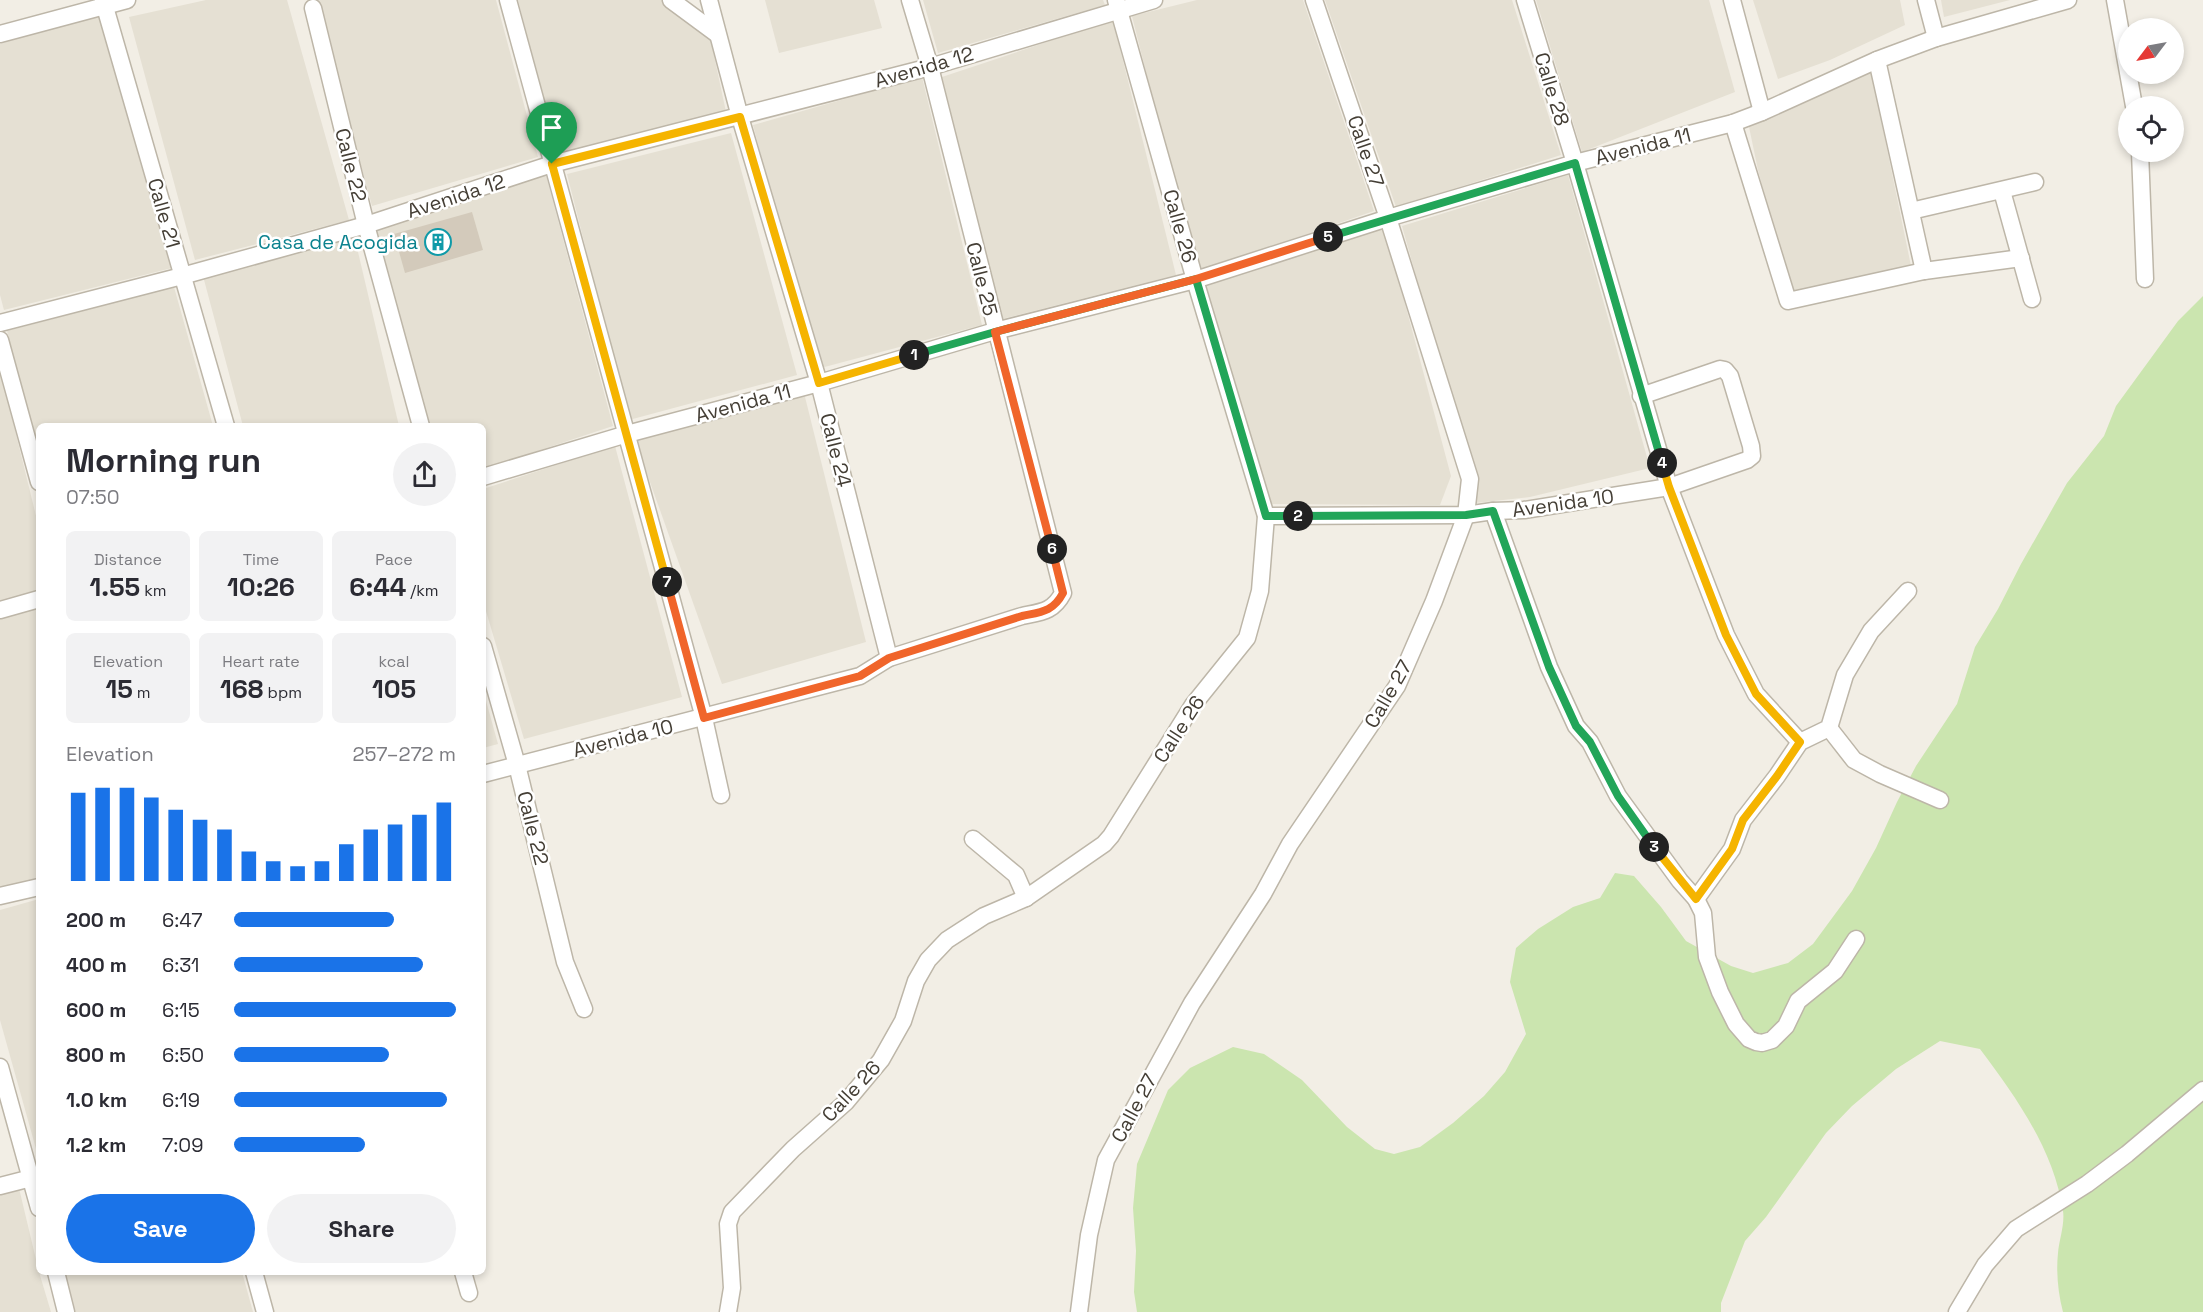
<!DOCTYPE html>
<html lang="en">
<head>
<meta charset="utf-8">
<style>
  body { margin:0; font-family:"Space Grotesk",sans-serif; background:#f2f2f3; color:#2b2b33; height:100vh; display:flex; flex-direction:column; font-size:22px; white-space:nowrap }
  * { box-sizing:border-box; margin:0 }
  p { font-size:20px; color:#7c7c81 }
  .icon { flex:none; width:33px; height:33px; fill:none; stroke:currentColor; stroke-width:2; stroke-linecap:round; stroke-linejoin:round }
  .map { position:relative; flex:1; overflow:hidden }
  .panel { position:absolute; left:36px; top:423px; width:450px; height:852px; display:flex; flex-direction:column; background:#fff; border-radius:9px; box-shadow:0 3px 9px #0003 }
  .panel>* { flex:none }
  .needle { width:39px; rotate:238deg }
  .controls { position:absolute; left:2118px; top:18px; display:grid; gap:12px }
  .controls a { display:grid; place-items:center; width:66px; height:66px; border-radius:50%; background:#fff; box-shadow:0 3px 9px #0003; font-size:30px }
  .pin { position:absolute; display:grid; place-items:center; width:51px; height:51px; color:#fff; margin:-62px -26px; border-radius:50% 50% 50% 0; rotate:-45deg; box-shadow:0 0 6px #0007 }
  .pin .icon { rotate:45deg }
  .km { position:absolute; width:30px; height:30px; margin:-15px; border-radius:50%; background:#222; color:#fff; font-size:16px; line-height:30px; text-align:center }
  .round { display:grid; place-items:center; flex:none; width:63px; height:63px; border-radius:32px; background:#f2f2f3 }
  .summary { display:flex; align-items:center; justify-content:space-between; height:102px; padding:0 30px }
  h1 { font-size:33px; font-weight:800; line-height:45px }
  .stats { display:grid; grid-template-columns:repeat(3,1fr); gap:9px; height:102px; padding:6px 30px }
  .stats div { display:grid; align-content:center; border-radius:9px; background:#f2f2f3; text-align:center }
  .stats b { font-size:26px; font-weight:800 }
  .stats small { font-size:16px; font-weight:400 }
  .stats p { font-size:16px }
  .chart { height:168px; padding:12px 30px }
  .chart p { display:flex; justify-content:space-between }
  .chart svg { width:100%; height:108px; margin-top:6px; stroke:#1a73e8; stroke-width:6 }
  .primary-button { display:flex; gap:12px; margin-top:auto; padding:12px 30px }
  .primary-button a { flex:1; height:69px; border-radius:36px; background:#1a73e8; color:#fff; font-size:24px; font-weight:800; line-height:69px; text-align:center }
  .primary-button a+a { background:#f2f2f3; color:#2b2b33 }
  ul { padding:0 30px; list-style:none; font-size:20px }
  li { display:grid; grid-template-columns:96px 72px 1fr; align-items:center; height:45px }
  li i { height:15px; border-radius:8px; background:#1a73e8 }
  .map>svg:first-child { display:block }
  .residential { fill:#e5e0d3 }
  .green { fill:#cbe5af }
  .building { fill:#d3cabb }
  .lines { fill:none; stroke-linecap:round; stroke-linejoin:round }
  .minor-casing { stroke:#bdb6a8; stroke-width:19 }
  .minor { stroke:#fff; stroke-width:16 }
  .split-1-casing { stroke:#fff; stroke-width:12 }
  .split-2-casing { stroke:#fff; stroke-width:12 }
  .split-3-casing { stroke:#fff; stroke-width:12 }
  .split-4-casing { stroke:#fff; stroke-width:12 }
  .split-5-casing { stroke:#fff; stroke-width:12 }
  .split-6-casing { stroke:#fff; stroke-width:12 }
  .split-7-casing { stroke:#fff; stroke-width:12 }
  .split-8-casing { stroke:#fff; stroke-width:12 }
  .split-1 { stroke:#f5b400; stroke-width:8 }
  .split-2 { stroke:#22a559; stroke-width:8 }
  .split-3 { stroke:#22a559; stroke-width:8 }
  .split-4 { stroke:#f5b400; stroke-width:8 }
  .split-5 { stroke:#22a559; stroke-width:8 }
  .split-6 { stroke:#f0652b; stroke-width:8 }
  .split-7 { stroke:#f0652b; stroke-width:8 }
  .split-8 { stroke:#f5b400; stroke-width:8 }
  .labels { text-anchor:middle; stroke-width:5; stroke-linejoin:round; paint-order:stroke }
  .street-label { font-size:20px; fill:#443e35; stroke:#fff }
  .culture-label { font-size:20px; fill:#0d838f; stroke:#fff; text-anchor:end }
</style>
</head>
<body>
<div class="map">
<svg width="2203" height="1312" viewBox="0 0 2203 1312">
  <rect width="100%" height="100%" fill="#f2eee5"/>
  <g class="residential">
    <polygon points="206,0 287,0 349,220 195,260 129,17"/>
    <polygon points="316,0 496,0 538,157 372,206"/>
    <polygon points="518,0 663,0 709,32 726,112 558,154"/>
    <polygon points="765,0 874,0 882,28 779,53"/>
    <polygon points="923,0 1103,0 1105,5 938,53"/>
    <polygon points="1197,0 1303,0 1374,211 1196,272 1132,16"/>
    <polygon points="1325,0 1512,0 1561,155 1396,207"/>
    <polygon points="1536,0 1709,0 1735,92 1582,152"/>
    <polygon points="1753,0 1900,0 1905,25 1830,60 1778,79"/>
    <polygon points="1941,0 2010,0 1944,17"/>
    <polygon points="98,14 172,268 4,310 0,295 0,44"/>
    <polygon points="1113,20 1176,275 1002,319 942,77"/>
    <polygon points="1870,66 1911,266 1791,293 1758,170 1748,122"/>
    <polygon points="922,77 982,325 817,369 753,125"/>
    <polygon points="731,133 797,375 629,420 567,174"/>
    <polygon points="546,175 613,426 483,469 483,426 429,426 374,225"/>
    <polygon points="1568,175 1650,468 1530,497 1466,504 1472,476 1402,226"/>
    <polygon points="1384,225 1451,476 1440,505 1253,504 1199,286"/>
    <polygon points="354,235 399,426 243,426 203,276"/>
    <polygon points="174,287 213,426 39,426 39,455 7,331"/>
    <polygon points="0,369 39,528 39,593 0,603"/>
    <polygon points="804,393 866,642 722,684 635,440"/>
    <polygon points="615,446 682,697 524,739 483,601 483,489"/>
    <polygon points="39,608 39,883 0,894 0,619"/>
    <polygon points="483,690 498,744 483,748"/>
    <polygon points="39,899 39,1156 38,1156 0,1020 0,910"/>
    <polygon points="18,1184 39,1272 51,1312 0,1312 0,1189"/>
    <polygon points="60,1272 242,1272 253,1312 70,1312"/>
  </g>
  <path class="green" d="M2203,296V1312H2063C2058,1293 2056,1272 2058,1253C2059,1240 2065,1224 2063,1211C2054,1150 2016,1097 1980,1049L1940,1041L1896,1069L1852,1106L1826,1133L1766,1217L1745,1241L1721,1303V1312H1137L1134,1292L1136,1251L1133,1208L1137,1164L1168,1090L1190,1068L1233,1047L1264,1054L1302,1080L1347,1127L1375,1149L1394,1154L1420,1147L1453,1123L1484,1096L1505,1072L1526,1034L1510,982L1516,948L1538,929L1573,907L1600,898L1615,873L1634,876L1661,907L1686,941L1731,966L1753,973L1788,963L1813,944L1852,891L1876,848L1897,802L1916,766L1957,704L1975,647L1998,609L2021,564L2067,483L2104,436L2116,406L2178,321Z"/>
  <polygon class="building" points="472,212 483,250 405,273 394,234"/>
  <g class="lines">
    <defs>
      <g id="minor">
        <polyline points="103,0 226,426"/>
        <polyline points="508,0 704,718 721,795"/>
        <polyline points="671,0 717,34"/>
        <polyline points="709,0 740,117 819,383 889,658"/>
        <polyline points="1525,0 1575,163 1669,487 1726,635 1756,694 1800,742"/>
        <polyline points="1732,0 1762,112"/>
        <polyline points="1926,0 1936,38"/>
        <polyline points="2115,0 2134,106"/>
        <polyline points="313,8 366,225 421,426"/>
        <polyline points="0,34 127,0"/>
        <polyline points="1877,60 1924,271"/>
        <polyline points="1733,123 1788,301 1924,271 2021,258"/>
        <polyline points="2140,152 2145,279"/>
        <polyline points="2002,191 2032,299"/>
        <polyline points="1911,211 2035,182"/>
        <polyline points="0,323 182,276 366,225 552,164 930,67 1154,0"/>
        <polyline points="0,340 39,482"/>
        <polyline points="483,477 627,434 819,383 995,331 1195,280 1388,218 1575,163 1733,123 1762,112 1877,60 1936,38 2068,0"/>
        <polyline points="1493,511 1549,667 1576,726 1590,742 1618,796 1680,881 1696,899 1703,913 1707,957 1720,992 1736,1024 1749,1039 1756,1042 1762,1043 1772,1040 1786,1026 1798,1001 1835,971 1856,939"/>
        <polyline points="1266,516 1466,515 1493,511 1524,510 1669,487 1747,460 1752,456 1751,446 1730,376 1725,370 1720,369 1641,396"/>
        <polyline points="0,610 39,599"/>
        <polyline points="483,646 517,765 565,962 584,1009"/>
        <polyline points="1829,728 1854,760 1880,774 1940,800"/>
        <path d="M483,774L860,676L889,658L1022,616C1041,612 1053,612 1063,593L930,67L910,0"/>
        <polyline points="973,839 1016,875 1026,898"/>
        <polyline points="0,896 39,887"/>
        <polyline points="1696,899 1732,849 1743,820 1777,776 1800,742 1829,728 1845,675 1871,631 1908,591"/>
        <polyline points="0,1067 39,1208"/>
        <polyline points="0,1186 39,1176"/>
        <polyline points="56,1272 66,1312"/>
        <polyline points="254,1272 265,1312"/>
        <polyline points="463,1272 469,1293"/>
        <polyline points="728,1312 732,1288 728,1224 732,1212 793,1149 846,1102 881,1060 903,1021 916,981 928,960 947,940 984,916 1026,898 1104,844 1111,836 1193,705 1247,638 1260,591 1266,516 1195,280 1116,0"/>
        <polyline points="1079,1312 1089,1235 1106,1160 1192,1003 1263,894 1290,844 1397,686 1434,601 1466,515 1470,479 1388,218 1314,0"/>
        <polyline points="1957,1312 1985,1265 2016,1229 2087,1184 2127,1154 2203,1090"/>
      </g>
    </defs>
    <use href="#minor" class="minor-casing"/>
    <use href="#minor" class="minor"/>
  </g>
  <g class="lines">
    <defs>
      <polyline id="split-1" points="552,164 740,117 819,383 914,355"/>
      <polyline id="split-2" points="914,355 995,332 1196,279 1266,516 1298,516"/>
      <polyline id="split-3" points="1298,516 1466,515 1493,511 1549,667 1576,726 1590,742 1618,796 1654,847"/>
      <polyline id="split-4" points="1654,847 1696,899 1732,849 1743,820 1777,776 1800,742 1756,694 1726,635 1669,487 1662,463"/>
      <polyline id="split-5" points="1328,237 1575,163 1662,463"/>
      <polyline id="split-6" points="1052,549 995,332 1196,279 1328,237"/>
      <path id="split-7" d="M667,582L704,718L860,676L889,658L1022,616C1041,612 1053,612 1063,593L1052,549"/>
      <polyline id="split-8" points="552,164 667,582"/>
    </defs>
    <use href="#split-1" class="split-1-casing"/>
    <use href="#split-2" class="split-2-casing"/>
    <use href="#split-3" class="split-3-casing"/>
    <use href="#split-4" class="split-4-casing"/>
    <use href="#split-5" class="split-5-casing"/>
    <use href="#split-6" class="split-6-casing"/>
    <use href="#split-7" class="split-7-casing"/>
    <use href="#split-8" class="split-8-casing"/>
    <use href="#split-1" class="split-1"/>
    <use href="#split-2" class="split-2"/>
    <use href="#split-3" class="split-3"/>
    <use href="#split-4" class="split-4"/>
    <use href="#split-5" class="split-5"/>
    <use href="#split-6" class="split-6"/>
    <use href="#split-7" class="split-7"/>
    <use href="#split-8" class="split-8"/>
  </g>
  <defs>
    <symbol id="building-ring" viewBox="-11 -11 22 22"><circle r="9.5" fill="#fff" stroke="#0f9aa8" stroke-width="1.5"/><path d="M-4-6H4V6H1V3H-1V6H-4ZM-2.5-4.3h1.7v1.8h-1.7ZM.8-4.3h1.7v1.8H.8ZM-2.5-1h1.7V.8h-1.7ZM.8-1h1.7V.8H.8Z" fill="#0f9aa8"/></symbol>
  </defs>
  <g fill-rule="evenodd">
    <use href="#building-ring" x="423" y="227" width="30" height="30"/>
  </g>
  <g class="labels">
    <g class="street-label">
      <text transform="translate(924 67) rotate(-16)" y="7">Avenida 12</text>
      <text transform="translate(1552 89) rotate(73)" y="7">Calle 28</text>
      <text transform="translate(1643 146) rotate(-14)" y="7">Avenida 11</text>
      <text transform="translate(1366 151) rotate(71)" y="7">Calle 27</text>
      <text transform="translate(351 165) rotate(76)" y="7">Calle 22</text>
      <text transform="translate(456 196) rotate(-18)" y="7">Avenida 12</text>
      <text transform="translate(164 213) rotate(74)" y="7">Calle 21</text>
      <text transform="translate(1180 226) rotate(74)" y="7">Calle 26</text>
      <text transform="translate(982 279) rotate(76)" y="7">Calle 25</text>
      <text transform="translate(743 403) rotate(-15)" y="7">Avenida 11</text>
      <text transform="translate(836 450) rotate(76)" y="7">Calle 24</text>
      <text transform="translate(1563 503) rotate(-8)" y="7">Avenida 10</text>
      <text transform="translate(1388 694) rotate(-60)" y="7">Calle 27</text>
      <text transform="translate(1179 729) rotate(-57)" y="7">Calle 26</text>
      <text transform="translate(623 738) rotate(-14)" y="7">Avenida 10</text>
      <text transform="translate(533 828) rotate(76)" y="7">Calle 22</text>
      <text transform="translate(851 1091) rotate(-47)" y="7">Calle 26</text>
      <text transform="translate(1134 1108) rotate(-62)" y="7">Calle 27</text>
    </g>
    <g class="culture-label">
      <text x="418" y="249">Casa de Acogida</text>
    </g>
  </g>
</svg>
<div class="controls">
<a><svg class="needle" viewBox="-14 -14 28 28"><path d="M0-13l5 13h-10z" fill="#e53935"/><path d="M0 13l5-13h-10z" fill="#7c7c81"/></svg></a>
<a><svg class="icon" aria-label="locate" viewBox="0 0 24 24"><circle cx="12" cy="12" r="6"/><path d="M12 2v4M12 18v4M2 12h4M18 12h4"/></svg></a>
</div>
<div class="pin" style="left:552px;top:164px;background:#1e9e55"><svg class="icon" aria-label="arrive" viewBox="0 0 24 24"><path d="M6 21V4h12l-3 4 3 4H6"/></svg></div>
<b class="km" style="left:914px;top:355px">1</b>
<b class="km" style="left:1298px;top:516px">2</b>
<b class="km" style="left:1654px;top:847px">3</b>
<b class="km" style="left:1662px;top:463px">4</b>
<b class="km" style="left:1328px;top:237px">5</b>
<b class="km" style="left:1052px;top:549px">6</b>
<b class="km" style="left:667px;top:582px">7</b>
<section class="panel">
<div class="summary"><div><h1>Morning run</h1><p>07:50</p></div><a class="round"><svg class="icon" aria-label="share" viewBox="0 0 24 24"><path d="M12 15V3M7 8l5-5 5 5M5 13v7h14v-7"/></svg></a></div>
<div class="stats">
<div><p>Distance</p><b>1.55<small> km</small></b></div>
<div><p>Time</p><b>10:26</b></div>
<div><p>Pace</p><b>6:44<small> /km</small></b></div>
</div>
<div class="stats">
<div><p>Elevation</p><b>15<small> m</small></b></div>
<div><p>Heart rate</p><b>168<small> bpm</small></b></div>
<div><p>kcal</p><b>105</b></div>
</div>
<div class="chart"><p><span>Elevation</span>257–272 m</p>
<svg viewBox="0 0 160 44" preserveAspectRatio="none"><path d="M5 44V8M15 44V6M25 44V6M35 44V10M45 44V15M55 44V19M65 44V23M75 44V32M85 44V36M95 44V38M105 44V36M115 44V29M125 44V23M135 44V21M145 44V17M155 44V12"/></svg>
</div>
<ul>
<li><b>200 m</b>6:47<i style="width:72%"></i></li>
<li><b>400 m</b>6:31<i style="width:85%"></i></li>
<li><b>600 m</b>6:15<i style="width:100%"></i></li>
<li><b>800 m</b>6:50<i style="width:70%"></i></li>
<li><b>1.0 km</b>6:19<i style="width:96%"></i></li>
<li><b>1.2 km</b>7:09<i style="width:59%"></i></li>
</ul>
<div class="primary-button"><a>Save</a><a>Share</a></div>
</section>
</div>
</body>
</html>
